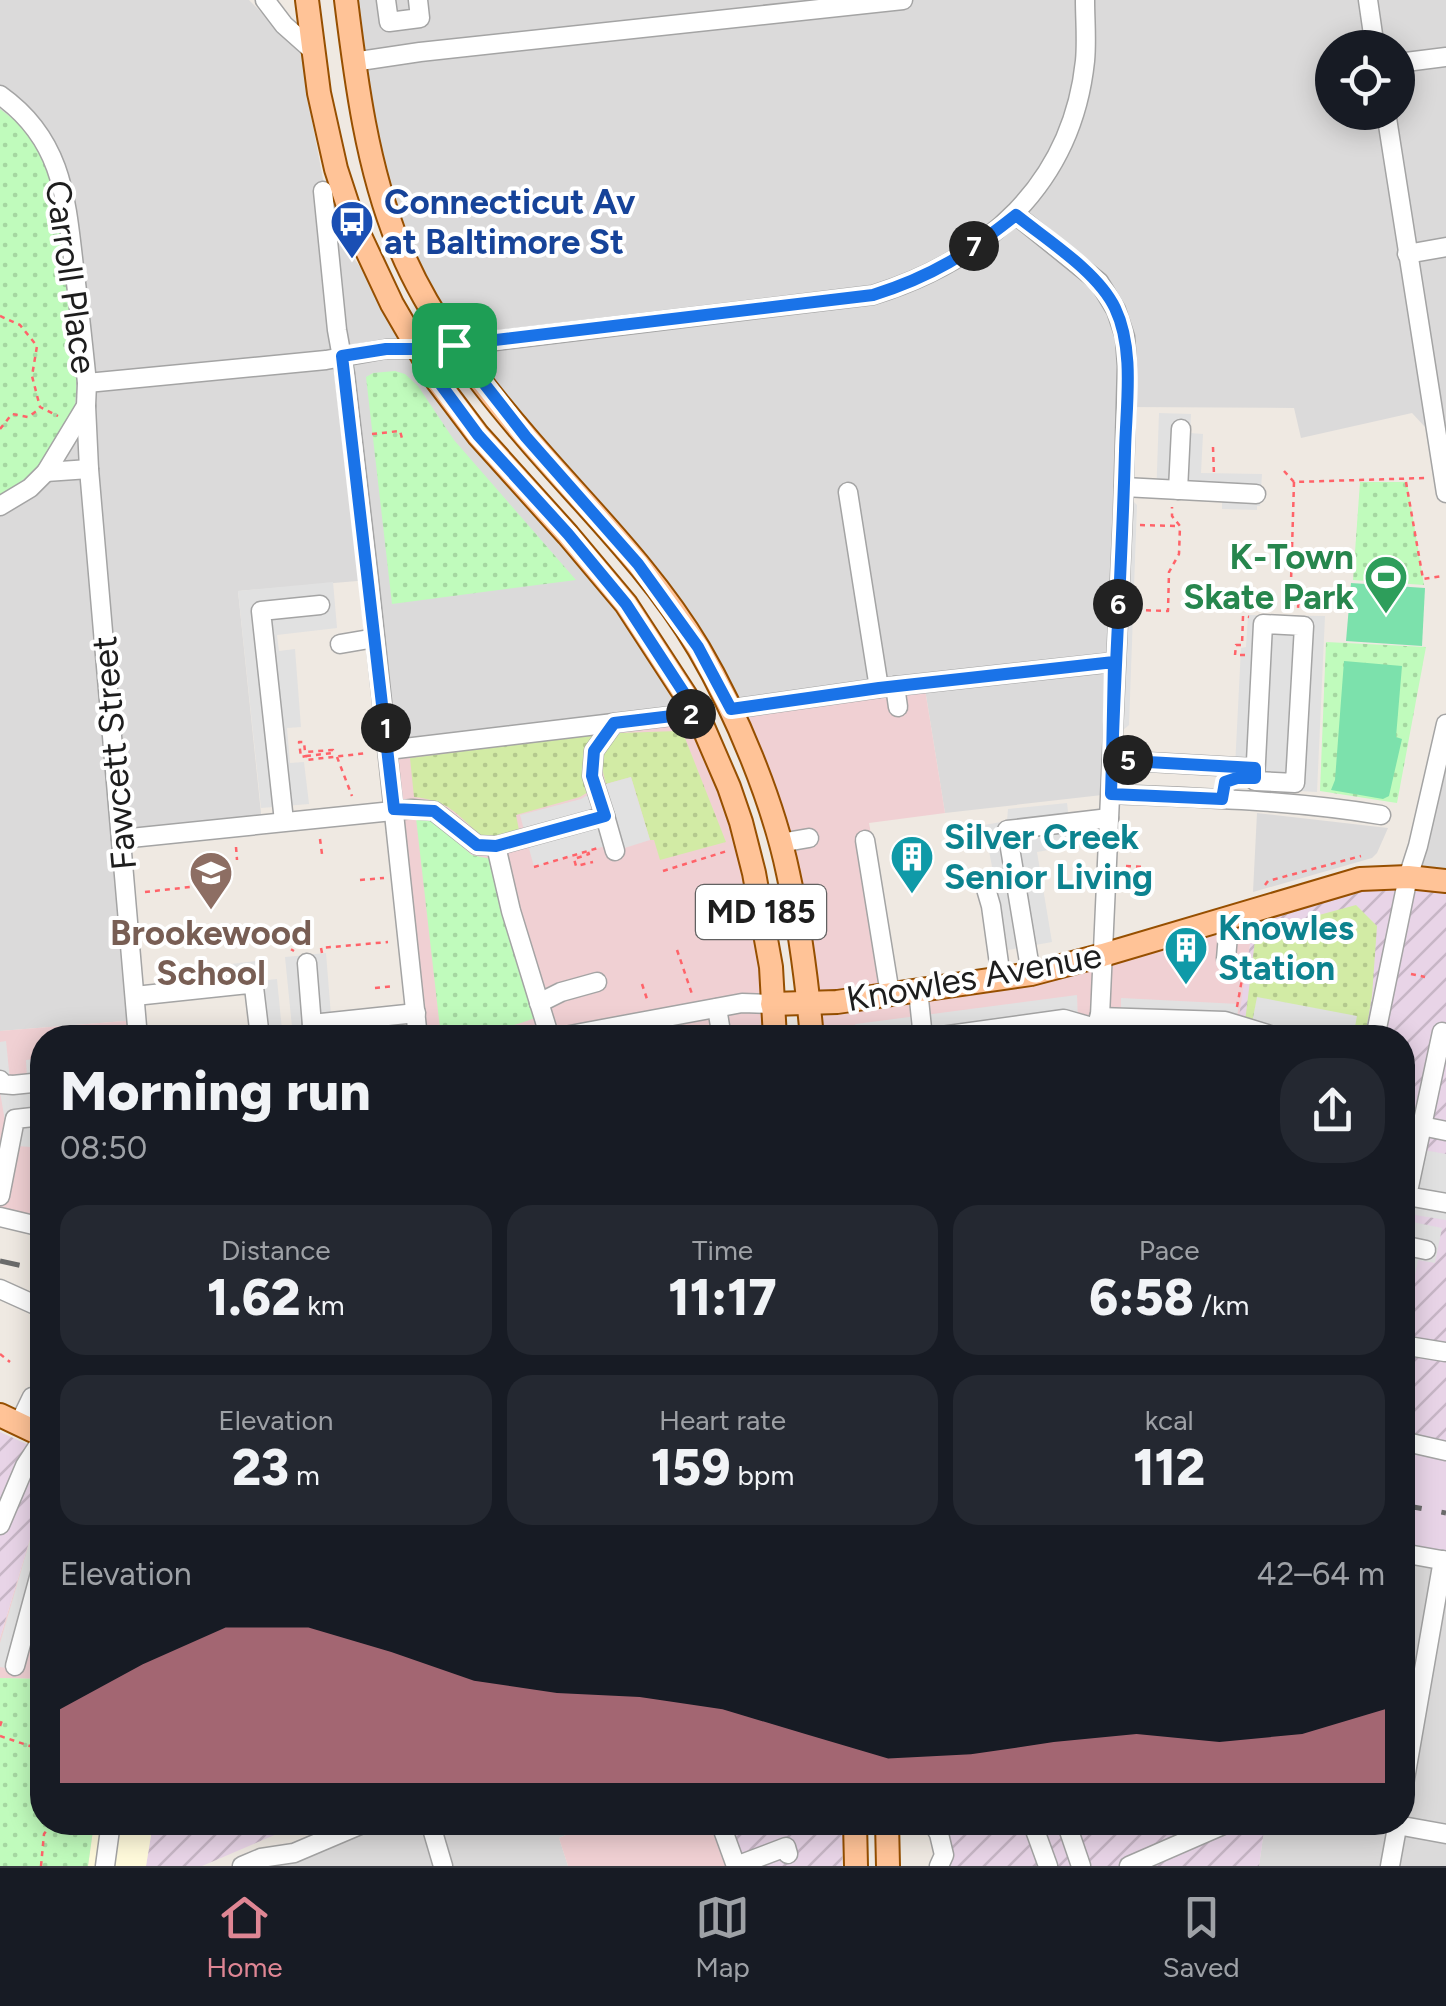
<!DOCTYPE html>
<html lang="en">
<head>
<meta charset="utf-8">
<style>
  body { margin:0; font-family:Figtree,sans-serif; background:#242831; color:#f1f3f6; height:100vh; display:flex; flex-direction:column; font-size:38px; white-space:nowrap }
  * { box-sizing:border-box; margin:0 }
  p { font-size:32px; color:#9ea1a6 }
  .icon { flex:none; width:55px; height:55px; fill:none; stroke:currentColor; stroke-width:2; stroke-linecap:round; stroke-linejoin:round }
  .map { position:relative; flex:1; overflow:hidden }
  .side { position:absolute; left:30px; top:1025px; width:1385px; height:810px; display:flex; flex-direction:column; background:#171b24; border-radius:40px; box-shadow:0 5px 25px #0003 }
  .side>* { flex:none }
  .buttons { position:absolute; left:1315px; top:30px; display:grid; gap:20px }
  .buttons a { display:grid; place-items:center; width:100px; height:100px; border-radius:50%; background:#171b24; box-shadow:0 5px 25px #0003; font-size:50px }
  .pin { position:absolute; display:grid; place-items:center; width:85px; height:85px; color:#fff; margin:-42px; border-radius:20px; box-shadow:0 5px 15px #0006 }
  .km { position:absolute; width:50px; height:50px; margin:-25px; border-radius:50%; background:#222; color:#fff; font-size:28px; line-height:50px; text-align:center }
  .round { display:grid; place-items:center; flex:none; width:105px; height:105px; border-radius:40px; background:#242831 }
  .overview { display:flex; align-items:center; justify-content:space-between; height:170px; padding:0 30px }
  h1 { font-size:55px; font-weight:800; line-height:75px }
  .metrics { display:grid; grid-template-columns:repeat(3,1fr); gap:15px; height:170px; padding:10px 30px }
  .metrics div { display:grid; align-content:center; border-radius:25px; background:#242831; text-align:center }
  .metrics b { font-size:50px; font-weight:800 }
  .metrics small { font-size:28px; font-weight:400 }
  .metrics p { font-size:28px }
  .chart { height:280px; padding:20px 30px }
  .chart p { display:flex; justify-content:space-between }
  .chart svg { width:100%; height:180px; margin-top:10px; fill:#df8694; opacity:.7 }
  .tab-bar { display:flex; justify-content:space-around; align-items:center; height:140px; border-top:2px solid #363941; background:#171b24; font-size:28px; color:#9ea1a6 }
  .tab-bar a { display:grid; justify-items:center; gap:5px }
  .tab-bar .selected { color:#df8694 }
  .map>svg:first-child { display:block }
  .residential { fill:#dbdada; fill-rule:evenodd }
  .commercial { fill:#f0d0d3 }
  .industrial { fill:url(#industrial-furrows) }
  .education { fill:#fffadb }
  .railway { fill:#e8d4e7 }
  .grass { fill:url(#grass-dots) }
  .park { fill:url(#park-dots) }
  .pitch { fill:#7ce1ac }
  .parking { fill:#e1e1e1 }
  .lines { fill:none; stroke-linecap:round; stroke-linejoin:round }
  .minor-casing { stroke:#a4a4a4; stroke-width:21 }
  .major-casing { stroke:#964f00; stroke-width:26 }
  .path { stroke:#ff6369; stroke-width:2.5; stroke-dasharray:5 5; stroke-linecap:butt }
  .minor { stroke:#fff; stroke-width:18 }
  .major { stroke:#ffc397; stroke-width:22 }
  .rail { stroke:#6b6b6b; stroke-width:5; stroke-dasharray:20 20; stroke-linecap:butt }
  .route-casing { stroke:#fff; stroke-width:20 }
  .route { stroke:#1a73e8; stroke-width:12 }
  .labels { text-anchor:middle; stroke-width:8; stroke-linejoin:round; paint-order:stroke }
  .shield { fill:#fff; stroke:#616161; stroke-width:2.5 }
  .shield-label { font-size:32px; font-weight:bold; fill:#1d1d1d }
  .transit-label { font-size:35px; font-weight:bold; fill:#164399; stroke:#fff; text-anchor:start }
  .street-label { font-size:35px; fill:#1d1d1d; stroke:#fff }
  .leisure-label { font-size:35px; font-weight:bold; fill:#27864d; stroke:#fff; text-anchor:end }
  .culture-label { font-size:35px; font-weight:bold; fill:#0d838f; stroke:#fff; text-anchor:start }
  .education-label { font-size:35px; font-weight:bold; fill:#785e54; stroke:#fff }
</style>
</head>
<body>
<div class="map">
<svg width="1446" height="1866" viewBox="0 0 1446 1866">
  <defs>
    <pattern id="industrial-furrows" width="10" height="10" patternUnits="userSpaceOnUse" patternTransform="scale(2.5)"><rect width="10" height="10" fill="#e8d4e7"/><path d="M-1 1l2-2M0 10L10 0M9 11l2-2" fill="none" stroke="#c7b6c6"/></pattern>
    <pattern id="grass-dots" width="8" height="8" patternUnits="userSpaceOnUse" patternTransform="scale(2.5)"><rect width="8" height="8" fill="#d2eba5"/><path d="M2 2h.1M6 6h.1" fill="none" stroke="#b4c98e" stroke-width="1.8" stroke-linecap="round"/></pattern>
    <pattern id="park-dots" width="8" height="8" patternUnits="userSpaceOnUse" patternTransform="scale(2.5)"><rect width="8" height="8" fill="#c0fbbc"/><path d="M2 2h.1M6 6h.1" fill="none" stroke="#a5d7a1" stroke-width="1.8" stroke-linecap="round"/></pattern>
  </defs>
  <rect width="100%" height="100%" fill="#efe9e2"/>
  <g class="residential">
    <polygon points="0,0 249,0 302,53 308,100 323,179 348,250 418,349 568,535 697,713 388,750 369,580 238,591 262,823 121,840 137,1020 0,1031"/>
    <path d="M350,0H1446V493L1438,441L1412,413L1301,438L1294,408L1126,407L1111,794L945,813L924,683L731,709L698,647L526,437L399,247ZM1332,48H1398V112H1332Z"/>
    <polygon points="1446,724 1446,881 1408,877"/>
    <polygon points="1257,813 1388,828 1377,853 1372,858 1253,892"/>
    <polygon points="1403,1553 1446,1561 1446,1866 1259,1866 1265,1823 1402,1822"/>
    <polygon points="593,1822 559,1838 568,1866 259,1866 367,1823"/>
  </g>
  <g class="commercial">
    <polygon points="924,683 945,813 869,823 900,993 1244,913 1251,938 1237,1036 1100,1029 1099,1038 812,1037 788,872 731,709"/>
    <polygon points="697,713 729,787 775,1037 418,1037 388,750"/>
    <polygon points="137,1020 138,1037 42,1038 42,1227 0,1217 0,1031"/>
    <polygon points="42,1499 42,1679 0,1678 0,1638"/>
    <polygon points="593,1823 713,1823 729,1866 568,1866 559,1838"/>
  </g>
  <g class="industrial">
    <polygon points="1360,879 1446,881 1446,1451 1403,1441 1402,1038 1099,1038 1099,1029 1236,1036 1251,938 1244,913"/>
    <polygon points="0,1432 42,1451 42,1499 0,1638"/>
    <polygon points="153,1823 303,1823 202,1866 146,1866"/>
    <polygon points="730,1823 844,1823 842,1866 746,1866"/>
    <polygon points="941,1823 1265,1823 1259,1866 949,1866"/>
  </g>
  <polygon class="education" points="94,1823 153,1823 146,1866 88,1866"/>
  <polygon class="railway" points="1402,1441 1446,1451 1446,1561 1403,1553"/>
  <g class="grass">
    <path d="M677,731L685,738L726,842L660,860L654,840H650L631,777L606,784C599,759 601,750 620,733Z"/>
    <path d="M592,735L593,737C582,758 582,769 588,792L580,797L516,815L519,830L494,836L481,835C455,814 451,801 414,797L410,758Z"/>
    <polygon points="1356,905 1377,926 1372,996 1365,1037 1243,1038 1256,932"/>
  </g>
  <g class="park">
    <polygon points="0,109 17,122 35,144 50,169 58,197 78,360 75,407 39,468 0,497"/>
    <polygon points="395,371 405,374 418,386 454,440 576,580 392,604 366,377 373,373"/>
    <polygon points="1360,482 1407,482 1424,585 1353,580"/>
    <polygon points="1326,642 1426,647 1397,803 1320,791"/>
    <path d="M416,818L432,821L472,855L491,859L535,1018C505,1029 474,1037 441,1037Z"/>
    <polygon points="0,1678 42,1679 42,1822 94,1823 88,1866 0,1866"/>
  </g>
  <g class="pitch">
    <polygon points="1351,583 1425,588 1422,646 1346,641"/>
    <polygon points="1344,661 1402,666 1396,737 1402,739 1389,796 1383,799 1331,790 1335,780"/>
  </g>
  <g class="parking">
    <polygon points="1159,413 1191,414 1190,433 1203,434 1201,473 1262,474 1260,506 1257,506 1257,510 1222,509 1222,501 1156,499"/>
    <polygon points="1132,500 1137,505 1129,725 1123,730"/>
    <polygon points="333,582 337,628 277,635 279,651 295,649 301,727 287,728 290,763 304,762 309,804 261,808 238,591"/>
    <polygon points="1248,615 1325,616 1317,792 1234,787 1241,648 1246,647"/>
    <polygon points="631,777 650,840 615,851 612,844 534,867 520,815 581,799 606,784"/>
    <polygon points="1067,803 1072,846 1037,852 1052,942 1008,950 984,825 1007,821 1008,809"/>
    <polygon points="326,953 332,1028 400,1022 400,1037 293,1037 285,957"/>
    <polygon points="257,961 258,981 277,979 282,1030 259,1032 255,993 233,986 231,964"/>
    <polygon points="1077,995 1078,1023 1066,1037 841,1038 845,1031 856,1024"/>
    <polygon points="1257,997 1357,1016 1353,1037 1249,1038"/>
    <polygon points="1121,998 1239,1004 1234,1037 1128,1032 1129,1011 1121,1010"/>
    <polygon points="6,1041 10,1080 27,1079 26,1060 42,1058 42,1148 6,1145 6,1127 0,1092 0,1042"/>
    <polygon points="1402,1146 1446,1154 1446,1220 1403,1213"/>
    <polygon points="1403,1220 1442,1228 1435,1263 1418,1260 1408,1310 1403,1309"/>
    <polygon points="42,1499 42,1597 23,1671 0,1667 0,1643"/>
  </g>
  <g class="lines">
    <defs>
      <g id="minor">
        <polyline points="265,0 284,25 311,49"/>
        <polyline points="386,0 389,22 420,18 418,0"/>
        <polyline points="1368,0 1375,48"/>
        <polyline points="353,62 420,52 903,0"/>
        <polyline points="1398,63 1446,57"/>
        <path d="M0,95C62,139 66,197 74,267C79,305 83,344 87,383L86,406L46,472L30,488L0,506"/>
        <polyline points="1386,112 1446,493"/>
        <polyline points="323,191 337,330 345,374 369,580 418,1038"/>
        <polyline points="1016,215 1099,282 1116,310 1125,337 1127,366 1123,512 1099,1038"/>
        <polyline points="1407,254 1446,247"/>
        <path d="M87,383L326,360L386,349H418L495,341L873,295C986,260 1072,184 1085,61C1087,41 1085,20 1085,0"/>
        <polyline points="86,406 89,469 138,1038"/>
        <polyline points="46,472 89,469"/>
        <polyline points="1124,487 1256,494"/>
        <polyline points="1178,490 1181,429"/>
        <polyline points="848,492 879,688"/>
        <polygon points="1263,624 1304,626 1295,783 1255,781"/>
        <polyline points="340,644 375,638"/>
        <polyline points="895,686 898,707"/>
        <polyline points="731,709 879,688 1115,662"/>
        <polyline points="388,750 697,713"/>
        <polyline points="1112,760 1255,768"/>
        <path d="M1111,794C1201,798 1291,800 1381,815"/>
        <polyline points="605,816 592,776 594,751 614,723"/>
        <polyline points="284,821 261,611 320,605"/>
        <polyline points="121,839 412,809 434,811 477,845 496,846 605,816 615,851"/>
        <polyline points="865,840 890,994"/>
        <polyline points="780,843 809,838"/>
        <polyline points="496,846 511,911 550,1038"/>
        <polyline points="984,882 991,906 1001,978"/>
        <polyline points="1224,919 1228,935 1226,959"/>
        <polyline points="307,963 313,1038"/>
        <polyline points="1031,974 1007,830 1109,818"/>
        <polyline points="918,990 923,1038"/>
        <polyline points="135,996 248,984 254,987 259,1029"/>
        <polyline points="539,1003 561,992 597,982"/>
        <polyline points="717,1008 722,1038"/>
        <polyline points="1099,1017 1225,1021 1280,1038"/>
        <polyline points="312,1024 416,1013"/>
        <polyline points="1442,1032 1407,1196 1446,1203"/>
        <polyline points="554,1038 742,1003 772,1004"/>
        <polyline points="927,1038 1064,1019 1099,1029"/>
        <polyline points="1375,1038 1408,877 1418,846 1446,724"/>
        <polyline points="0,1080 1,1084 13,1085 42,1082"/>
        <polyline points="1402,1122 1446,1131"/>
        <polyline points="0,1196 15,1119 42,1116"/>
        <polyline points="0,1217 42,1227"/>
        <polyline points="1402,1245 1426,1250"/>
        <polyline points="0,1289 42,1308"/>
        <polyline points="1402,1345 1445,1352"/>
        <polyline points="19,1424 32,1397"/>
        <polyline points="1402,1441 1446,1451"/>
        <polyline points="0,1525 25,1466 42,1440"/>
        <polyline points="1402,1553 1446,1561"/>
        <polyline points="15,1666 42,1566"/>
        <polyline points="1402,1796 1443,1560"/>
        <polyline points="430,1822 443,1866"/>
        <polyline points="720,1822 736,1866"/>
        <polyline points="932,1822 939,1834 944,1855 939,1866"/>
        <polyline points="1032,1822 1048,1866"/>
        <polyline points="1066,1822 1081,1866"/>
        <polyline points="1397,1825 1446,1834"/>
        <polyline points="105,1866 111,1822"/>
        <polyline points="242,1866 261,1858 294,1853 367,1822"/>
        <polyline points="736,1866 786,1847 788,1854"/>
        <polyline points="1129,1866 1230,1822"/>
        <polyline points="1390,1866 1398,1822"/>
      </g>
      <g id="major">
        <polyline points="307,0 319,93 336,169 353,221 392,304 435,378 478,435 568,535 626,604 697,713 729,787 741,822 754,873 771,967 775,1038"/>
        <path d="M346,0C356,81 367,167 398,243C427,315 477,380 527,438C586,507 652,570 699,649C736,712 773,801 788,873C800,927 807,983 812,1038"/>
        <polyline points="772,1004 837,1002 1031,974 1103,955 1360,879 1408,877 1446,881"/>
        <polyline points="0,1415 42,1435"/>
        <polyline points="855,1822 856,1866"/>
        <polyline points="887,1822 888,1866"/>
      </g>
    </defs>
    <use href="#minor" class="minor-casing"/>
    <use href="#major" class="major-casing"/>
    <g class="path">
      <polyline points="0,316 20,325 37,346 32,376 40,407 58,416"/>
      <polyline points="0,429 12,414 28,417 38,410"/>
      <polyline points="372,434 400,431 403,442"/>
      <polyline points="1213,447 1214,475"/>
      <polyline points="1284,471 1294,482 1425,478"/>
      <polyline points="1294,482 1291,582 1300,582 1298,608"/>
      <polyline points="1406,482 1423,579 1442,576"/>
      <polyline points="1140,525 1177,526"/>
      <polyline points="1136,610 1168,611 1169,572 1179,554 1180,526 1172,516 1172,507"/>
      <polyline points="1245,655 1235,655 1236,645 1242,645 1243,616 1249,617"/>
      <polyline points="306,756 333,753 333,750 305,752 304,742 299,742 301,757 306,756 306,760 368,753"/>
      <polyline points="337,757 352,796"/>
      <polyline points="320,839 322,854"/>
      <polyline points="236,847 237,860"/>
      <polyline points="588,852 589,854 574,859 576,866 593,862"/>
      <polyline points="1126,866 1146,867"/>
      <polyline points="534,867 598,848"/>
      <polyline points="663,871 727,851"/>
      <polyline points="360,880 384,878"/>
      <polyline points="1265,885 1268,881 1361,856"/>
      <polyline points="209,886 219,893"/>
      <polyline points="145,892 208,885 205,850"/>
      <polyline points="150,939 182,936"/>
      <polyline points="285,942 287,947 294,951"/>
      <polyline points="677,950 692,994"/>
      <polyline points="322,953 321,948 388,942"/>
      <polyline points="1175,967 1179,969"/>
      <polyline points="1411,974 1425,977"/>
      <polyline points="642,984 648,1002"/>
      <polyline points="375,988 394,986"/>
      <polyline points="1237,1007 1244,968 1243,967"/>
      <polyline points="0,1354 10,1362"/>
      <polyline points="0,1726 2,1720"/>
      <polyline points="0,1736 42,1750"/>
      <polyline points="41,1866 44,1834 53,1822"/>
    </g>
    <use href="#minor" class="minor"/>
    <use href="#major" class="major"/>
    <g class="rail">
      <polyline points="0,1261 42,1270"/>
      <polyline points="1402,1505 1446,1513"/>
    </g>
  </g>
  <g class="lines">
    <defs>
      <path id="route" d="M454,345L418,349H386L342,356L394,809L434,811L477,845L496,846L605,816L592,776L594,751L614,723L697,713L626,604L568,534L478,435L436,378L418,349L454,345L526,437L638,564L698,647L731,709L879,688L1114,662L1112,760L1255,768V778H1237L1225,782L1222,799L1111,794C1114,680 1122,565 1125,451C1126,405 1135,350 1115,308C1098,272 1047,240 1016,215C967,254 933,276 873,295L454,345"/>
    </defs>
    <use href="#route" class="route-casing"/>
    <use href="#route" class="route"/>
  </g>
  <defs>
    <symbol id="bus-pin" viewBox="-11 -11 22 30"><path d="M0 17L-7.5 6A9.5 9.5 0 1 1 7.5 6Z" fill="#1a4fb4" stroke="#fff"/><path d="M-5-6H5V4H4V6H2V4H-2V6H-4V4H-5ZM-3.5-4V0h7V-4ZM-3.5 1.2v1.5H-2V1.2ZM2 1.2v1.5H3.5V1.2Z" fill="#fff"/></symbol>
    <symbol id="stadium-pin" viewBox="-11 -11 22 30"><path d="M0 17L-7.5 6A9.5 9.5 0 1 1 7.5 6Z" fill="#2e9e5b" stroke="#fff"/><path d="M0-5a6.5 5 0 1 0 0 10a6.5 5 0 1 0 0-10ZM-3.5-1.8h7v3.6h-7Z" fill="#fff"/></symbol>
    <symbol id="building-pin" viewBox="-11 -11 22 30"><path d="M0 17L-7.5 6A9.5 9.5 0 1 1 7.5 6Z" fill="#0f9aa8" stroke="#fff"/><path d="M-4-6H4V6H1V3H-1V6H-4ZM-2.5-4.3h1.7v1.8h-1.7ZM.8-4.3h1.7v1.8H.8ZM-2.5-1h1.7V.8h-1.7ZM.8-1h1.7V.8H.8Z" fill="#fff"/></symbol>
    <symbol id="school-pin" viewBox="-11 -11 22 30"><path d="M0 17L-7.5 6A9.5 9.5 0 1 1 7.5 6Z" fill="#8d6e63" stroke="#fff"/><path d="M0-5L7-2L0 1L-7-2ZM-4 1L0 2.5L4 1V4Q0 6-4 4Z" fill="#fff"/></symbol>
  </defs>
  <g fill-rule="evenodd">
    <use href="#bus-pin" x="327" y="197" width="50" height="68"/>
    <use href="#stadium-pin" x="1361" y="552" width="50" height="68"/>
    <use href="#building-pin" x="887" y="832" width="50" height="68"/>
    <use href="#school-pin" x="186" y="848" width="50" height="68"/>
    <use href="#building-pin" x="1161" y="923" width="50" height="68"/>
  </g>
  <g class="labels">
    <rect class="shield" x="696" y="885" width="130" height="54" rx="8"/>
    <g class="shield-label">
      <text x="761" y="923">MD 185</text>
    </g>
    <g class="transit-label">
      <text x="384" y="214">Connecticut Av<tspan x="384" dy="40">at Baltimore St</tspan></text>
    </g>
    <g class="street-label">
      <text transform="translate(71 277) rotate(82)" y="12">Carroll Place</text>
      <text transform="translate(114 753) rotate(-95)" y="12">Fawcett Street</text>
      <text transform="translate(974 977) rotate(-10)" y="12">Knowles Avenue</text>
    </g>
    <g class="leisure-label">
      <text x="1354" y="569">K-Town<tspan x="1354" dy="40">Skate Park</tspan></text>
    </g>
    <g class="culture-label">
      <text x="944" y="849">Silver Creek<tspan x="944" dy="40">Senior Living</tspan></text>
      <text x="1218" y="940">Knowles<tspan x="1218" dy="40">Station</tspan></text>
    </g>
    <g class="education-label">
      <text x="211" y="945">Brookewood<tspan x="211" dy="40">School</tspan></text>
    </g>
  </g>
</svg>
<div class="buttons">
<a><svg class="icon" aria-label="locate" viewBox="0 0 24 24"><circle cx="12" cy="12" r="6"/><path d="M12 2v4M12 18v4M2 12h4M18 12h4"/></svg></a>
</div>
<div class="pin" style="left:454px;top:345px;background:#1e9e55"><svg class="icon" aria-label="arrive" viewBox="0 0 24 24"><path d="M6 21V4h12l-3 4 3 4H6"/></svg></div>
<b class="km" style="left:386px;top:728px">1</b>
<b class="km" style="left:691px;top:714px">2</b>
<b class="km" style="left:1128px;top:760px">5</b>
<b class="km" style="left:1118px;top:604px">6</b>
<b class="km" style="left:974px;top:246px">7</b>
<section class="side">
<div class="overview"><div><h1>Morning run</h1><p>08:50</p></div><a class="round"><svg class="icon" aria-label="share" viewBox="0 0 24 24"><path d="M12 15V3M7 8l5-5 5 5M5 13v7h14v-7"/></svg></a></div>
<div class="metrics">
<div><p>Distance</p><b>1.62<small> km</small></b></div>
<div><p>Time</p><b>11:17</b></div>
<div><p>Pace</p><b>6:58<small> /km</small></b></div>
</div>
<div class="metrics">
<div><p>Elevation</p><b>23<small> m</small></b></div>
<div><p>Heart rate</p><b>159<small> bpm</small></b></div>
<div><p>kcal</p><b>112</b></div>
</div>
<div class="chart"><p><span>Elevation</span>42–64 m</p>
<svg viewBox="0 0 160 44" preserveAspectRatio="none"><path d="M0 44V26L10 15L20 6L30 6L40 12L50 19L60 22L70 23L80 26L90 32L100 38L110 37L120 34L130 32L140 34L150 32L160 26V44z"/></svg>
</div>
</section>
</div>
<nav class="tab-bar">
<a class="selected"><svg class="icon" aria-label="home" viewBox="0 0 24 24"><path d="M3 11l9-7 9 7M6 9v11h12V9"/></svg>Home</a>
<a><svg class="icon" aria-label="map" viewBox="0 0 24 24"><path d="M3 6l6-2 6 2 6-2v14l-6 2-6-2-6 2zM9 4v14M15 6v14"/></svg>Map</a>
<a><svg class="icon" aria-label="saved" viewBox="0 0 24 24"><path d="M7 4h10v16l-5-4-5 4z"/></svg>Saved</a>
</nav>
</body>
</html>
